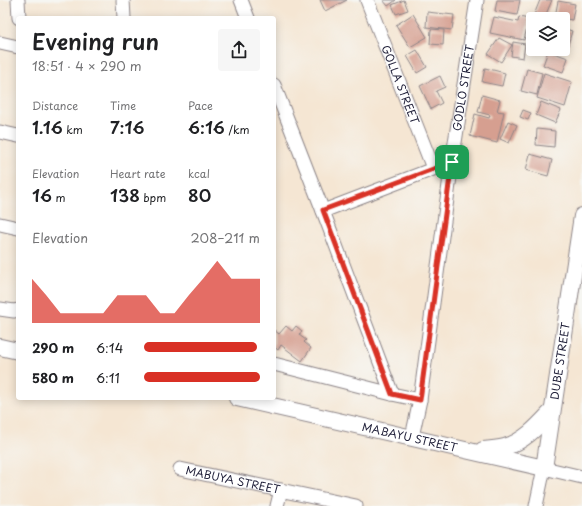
<!DOCTYPE html>
<html lang="en">
<head>
<meta charset="utf-8">
<style>
  body { margin:0; font-family:"Playpen Sans",sans-serif; background:#f6f6f6; color:#202124; height:100vh; display:flex; flex-direction:column; font-size:15px; white-space:nowrap }
  * { box-sizing:border-box; margin:0 }
  p { font-size:13px; color:#757577 }
  .icon { flex:none; width:22px; height:22px; fill:none; stroke:currentColor; stroke-width:2; stroke-linecap:round; stroke-linejoin:round }
  .map { position:relative; flex:1; overflow:hidden }
  .drawer { position:absolute; left:16px; top:16px; width:260px; height:384px; display:flex; flex-direction:column; background:#fff; border-radius:4px; box-shadow:0 2px 10px #0003 }
  .drawer>* { flex:none }
  .fabs { position:absolute; left:526px; top:12px; display:grid; gap:8px }
  .fabs a { display:grid; place-items:center; width:44px; height:44px; border-radius:4px; background:#fff; box-shadow:0 2px 10px #0003; font-size:20px }
  .pin { position:absolute; display:grid; place-items:center; width:34px; height:34px; color:#fff; margin:-17px; border-radius:8px; box-shadow:0 2px 6px #0006 }
  .round { display:grid; place-items:center; flex:none; width:42px; height:42px; border-radius:4px; background:#f6f6f6 }
  .headline { display:flex; align-items:center; justify-content:space-between; height:68px; padding:0 16px }
  h1 { font-size:22px; font-weight:600; line-height:30px }
  .figures { display:grid; grid-template-columns:repeat(3,1fr); gap:6px; height:68px; padding:4px 16px }
  .figures div { display:grid; align-content:center }
  .figures b { font-size:17px; font-weight:600 }
  .figures small { font-size:11px; font-weight:400 }
  .figures p { font-size:11px }
  .chart { height:112px; padding:8px 16px }
  .chart p { display:flex; justify-content:space-between }
  .chart svg { width:100%; height:72px; margin-top:4px; fill:#d93025; opacity:.7 }
  ul { padding:0 16px; list-style:none; font-size:13px }
  li { display:grid; grid-template-columns:64px 48px 1fr; align-items:center; height:30px }
  li i { height:10px; border-radius:5px; background:#d93025 }
  .map>svg:first-child { display:block }
  .building { fill:#d69f90 }
  .lines { fill:none; stroke-linecap:round; stroke-linejoin:round }
  .minor-casing { stroke:#8c8487; stroke-width:15 }
  .tertiary-casing { stroke:#8c8487; stroke-width:18 }
  .minor { stroke:#fff; stroke-width:13 }
  .tertiary { stroke:#fff; stroke-width:16 }
  .route-casing { stroke:#fff; stroke-width:8 }
  .route { stroke:#d93025; stroke-width:5 }
  .labels { text-anchor:middle; stroke-width:3.5; stroke-linejoin:round; paint-order:stroke }
  .street-label { font-size:11px; fill:#22223b; stroke:#f6f6f2 }
</style>
</head>
<body>
<div class="map">
<svg width="582" height="506" viewBox="0 0 582 506">
  <rect width="100%" height="100%" fill="#f6f6f2"/>
  <filter id="ink" filterUnits="userSpaceOnUse"><feTurbulence type="fractalNoise" baseFrequency=".025" numOctaves="2"/><feDisplacementMap in="SourceGraphic" scale="8" xChannelSelector="R" yChannelSelector="G"/><feConvolveMatrix kernelMatrix="1 2 1 2 8 2 1 2 1" color-interpolation-filters="sRGB"/></filter>
  <filter id="wash" filterUnits="userSpaceOnUse"><feTurbulence type="fractalNoise" baseFrequency=".012" numOctaves="4" result="noise"/><feDisplacementMap in="SourceGraphic" scale="16" xChannelSelector="R" yChannelSelector="G"/><feGaussianBlur stdDeviation="0.9" result="paint"/><feColorMatrix in="noise" values="0 0 0 0 0 0 0 0 0 0 0 0 0 0 0 0 0 1.4 0 .05"/><feComposite in="paint" operator="in"/></filter>
  <g filter="url(#wash)">
    <rect width="100%" height="100%" fill="#f5e6d3"/>
    <g id="blocks">
      <g class="building">
        <polygon points="320,0 347,0 325,11"/>
        <polygon points="383,0 396,0 388,6"/>
        <polygon points="404,0 408,10 396,14 392,5"/>
        <polygon points="497,0 520,0 517,15 495,11"/>
        <polygon points="540,0 552,0 544,19 534,15"/>
        <polygon points="558,1 575,4 572,20 555,17"/>
        <polygon points="427,12 454,15 452,30 426,27"/>
        <polygon points="413,14 427,37 410,47 396,25"/>
        <polygon points="494,17 518,22 519,17 529,19 524,40 490,33"/>
        <polygon points="563,28 572,31 568,45 563,44"/>
        <polygon points="431,29 444,30 443,45 430,44"/>
        <polygon points="499,38 512,45 501,62 488,54"/>
        <polygon points="513,42 525,44 523,58 511,56"/>
        <polygon points="417,50 427,67 417,73 407,56"/>
        <polygon points="548,51 568,58 563,72 543,65"/>
        <polygon points="485,68 505,73 502,86 482,82"/>
        <polygon points="527,69 542,73 537,95 521,91"/>
        <polygon points="544,73 572,82 565,107 537,98"/>
        <polygon points="440,76 445,87 436,91 442,103 431,109 420,86"/>
        <polygon points="482,95 500,100 497,111 504,112 497,143 470,136 475,114 489,118 490,115 478,112"/>
        <polygon points="541,102 561,110 555,123 536,115"/>
        <polygon points="523,110 531,113 528,120 520,117"/>
        <polygon points="508,121 517,125 509,143 500,139"/>
        <polygon points="537,129 555,131 554,147 536,145"/>
        <polygon points="530,154 552,160 548,176 526,170"/>
        <polygon points="286,326 292,331 296,326 302,331 299,335 306,340 304,342 311,348 302,361 281,345 278,350 274,347 274,330 279,334"/>
      </g>
    </g>
  </g>
  <g filter="url(#ink)">
    <use href="#blocks" fill-opacity="0" stroke="#8c8487" stroke-width="1"/>
    <g class="lines">
      <defs>
        <g id="minor">
          <polyline points="18,0 19,18"/>
          <polyline points="123,0 124,18"/>
          <polyline points="241,0 248,18"/>
          <path id="s1" d="M367,0L433,168"/>
          <polyline points="0,43 18,47"/>
          <polyline points="274,85 323,211 392,394"/>
          <polyline points="0,132 18,136"/>
          <polyline points="323,211 441,166"/>
          <polyline points="0,224 18,228"/>
          <polyline points="0,309 14,311 18,310"/>
          <polyline points="274,364 392,394 420,400"/>
          <path id="s2" d="M412,437L420,400L452,162L477,0"/>
          <path id="s3" d="M180,469L356,506"/>
          <polyline points="277,506 281,490"/>
          <polyline points="536,506 544,468 582,477"/>
        </g>
        <g id="tertiary">
          <polyline points="0,347 18,351"/>
          <path id="s4" d="M237,398L544,468L582,216"/>
          <path d="M483,450C490,449 498,449 505,447C525,441 538,426 552,411"/>
        </g>
      </defs>
      <use href="#minor" class="minor-casing"/>
      <use href="#tertiary" class="tertiary-casing"/>
      <use href="#minor" class="minor"/>
      <use href="#tertiary" class="tertiary"/>
    </g>
  </g>
  <g class="lines" filter="url(#ink)">
    <defs>
      <polygon id="route" points="452,162 420,400 392,394 323,210"/>
    </defs>
    <use href="#route" class="route-casing"/>
    <use href="#route" class="route"/>
  </g>
  <g class="labels">
    <g class="street-label">
      <text dy="4" stroke="none"><textPath href="#s1" startOffset="91">GOLLA STREET</textPath></text>
      <text dy="4" stroke="none"><textPath href="#s2" startOffset="353">GODLO STREET</textPath></text>
      <text dy="4" stroke="none"><textPath href="#s4" startOffset="423">DUBE STREET</textPath></text>
      <text dy="4" stroke="none"><textPath href="#s4" startOffset="177">MABAYU STREET</textPath></text>
      <text dy="4" stroke="none"><textPath href="#s3" startOffset="54">MABUYA STREET</textPath></text>
    </g>
  </g>
</svg>
<div class="fabs">
<a><svg class="icon" aria-label="layers" viewBox="0 0 24 24"><path d="M12 4l9 5-9 5-9-5zM3 14l9 5 9-5"/></svg></a>
</div>
<div class="pin" style="left:452px;top:162px;background:#1e9e55"><svg class="icon" aria-label="arrive" viewBox="0 0 24 24"><path d="M6 21V4h12l-3 4 3 4H6"/></svg></div>
<section class="drawer">
<div class="headline"><div><h1>Evening run</h1><p>18:51 · 4 × 290 m</p></div><a class="round"><svg class="icon" aria-label="share" viewBox="0 0 24 24"><path d="M12 15V3M7 8l5-5 5 5M5 13v7h14v-7"/></svg></a></div>
<div class="figures">
<div><p>Distance</p><b>1.16<small> km</small></b></div>
<div><p>Time</p><b>7:16</b></div>
<div><p>Pace</p><b>6:16<small> /km</small></b></div>
</div>
<div class="figures">
<div><p>Elevation</p><b>16<small> m</small></b></div>
<div><p>Heart rate</p><b>138<small> bpm</small></b></div>
<div><p>kcal</p><b>80</b></div>
</div>
<div class="chart"><p><span>Elevation</span>208–211 m</p>
<svg viewBox="0 0 160 44" preserveAspectRatio="none"><path d="M0 44V17L10 27L20 38L30 38L40 38L50 38L60 27L70 27L80 27L90 38L100 38L110 27L120 17L130 6L140 17L150 17L160 17V44z"/></svg>
</div>
<ul>
<li><b>290 m</b>6:14<i style="width:97%"></i></li>
<li><b>580 m</b>6:11<i style="width:100%"></i></li>
</ul>
</section>
</div>
</body>
</html>
